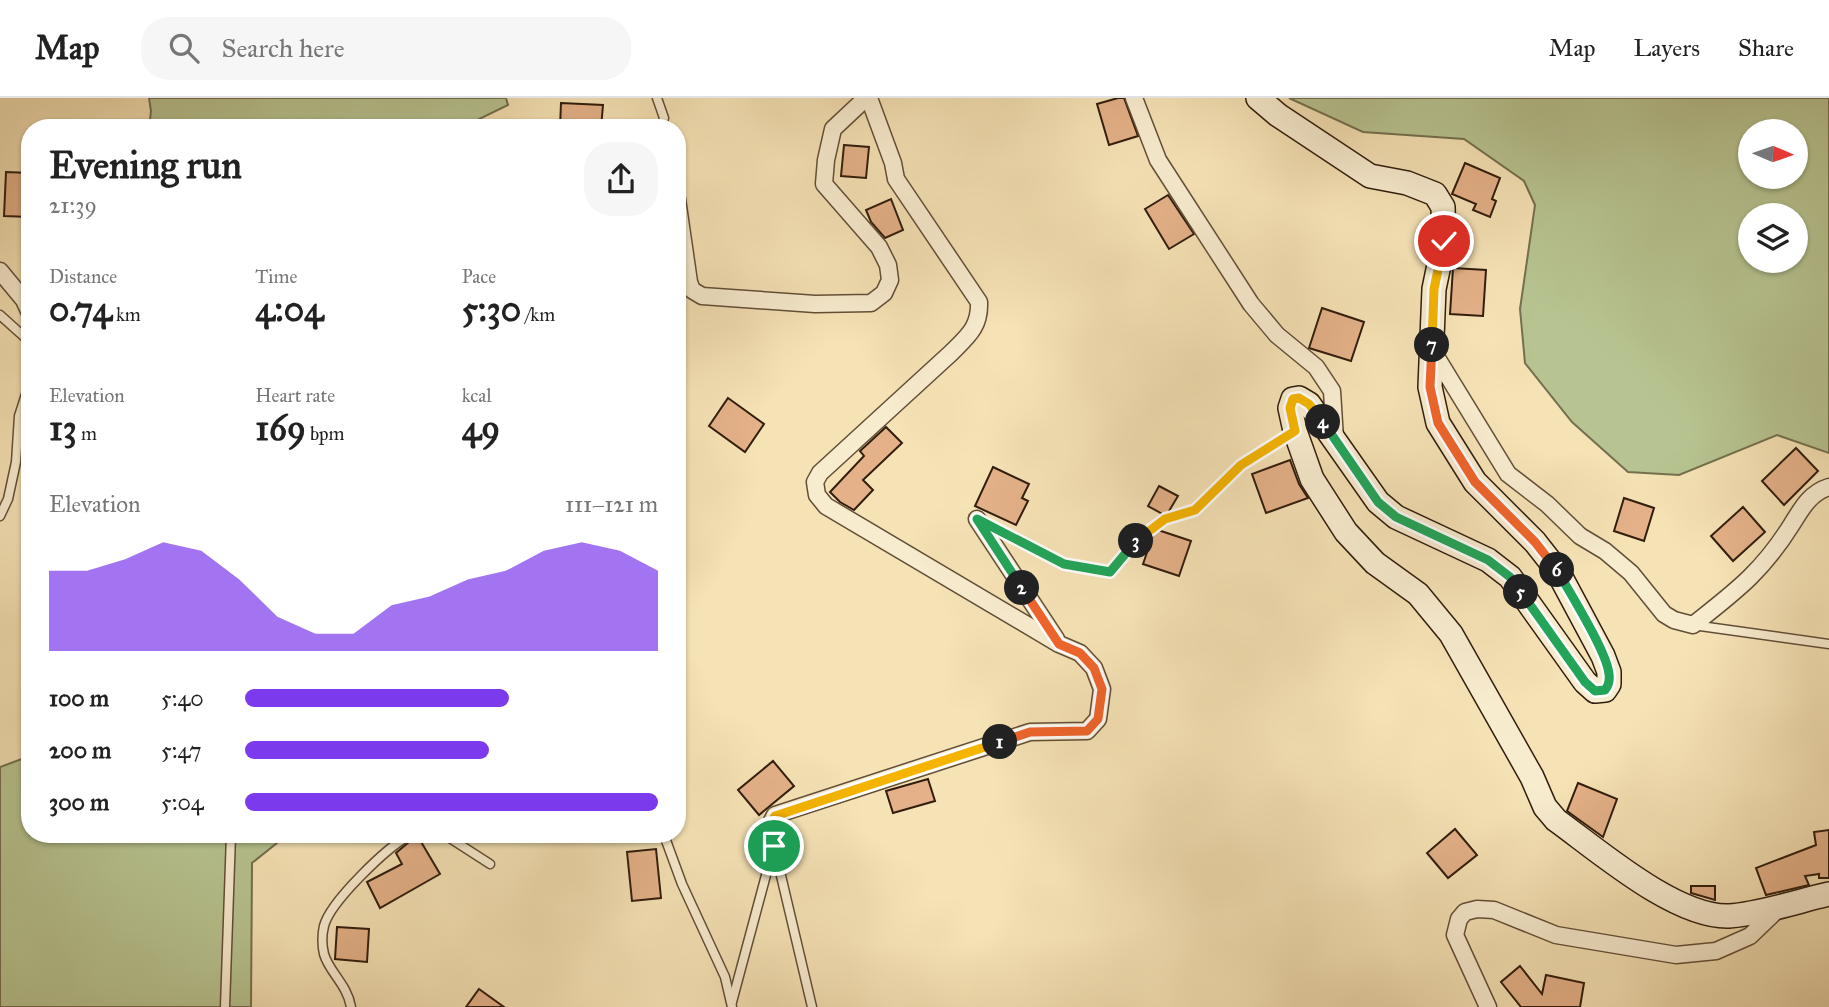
<!DOCTYPE html>
<html lang="en">
<head>
<meta charset="utf-8">
<style>
  body { margin:0; font-family:"IM FELL Great Primer",serif; background:#f6f6f6; color:#222; height:100vh; display:flex; flex-direction:column; font-size:26px; white-space:nowrap }
  * { box-sizing:border-box; margin:0 }
  p { font-size:23px; color:#767676 }
  .icon { flex:none; width:38px; height:38px; fill:none; stroke:currentColor; stroke-width:2; stroke-linecap:round; stroke-linejoin:round }
  .map { position:relative; flex:1; overflow:hidden }
  .sheet { position:absolute; left:21px; top:21px; width:665px; height:724px; display:flex; flex-direction:column; background:#fff; border-radius:28px; box-shadow:0 2px 5px #0004 }
  .sheet>* { flex:none }
  .needle { width:46px; rotate:92deg }
  .fabs { position:absolute; left:1738px; top:21px; display:grid; gap:14px }
  .fabs a { display:grid; place-items:center; width:70px; height:70px; border-radius:50%; background:#fff; box-shadow:0 2px 5px #0004; font-size:35px }
  .pin { position:absolute; display:grid; place-items:center; width:60px; height:60px; color:#fff; margin:-30px; border:4px solid #fff; border-radius:50%; box-shadow:0 2px 7px #0007 }
  .km { position:absolute; width:35px; height:35px; margin:-18px; border-radius:50%; background:#222; color:#fff; font-size:19px; line-height:35px; text-align:center }
  .round { display:grid; place-items:center; flex:none; width:74px; height:74px; border-radius:28px; background:#f6f6f6 }
  .head { display:flex; align-items:center; justify-content:space-between; height:119px; padding:0 28px }
  h1 { font-size:38px; font-weight:700; line-height:52px }
  .stats { display:grid; grid-template-columns:repeat(3,1fr); gap:10px; height:119px; padding:7px 28px }
  .stats div { display:grid; align-content:center }
  .stats b { font-size:35px; font-weight:700 }
  .stats small { font-size:19px; font-weight:400 }
  .stats p { font-size:19px }
  .chart { height:196px; padding:14px 28px }
  .chart p { display:flex; justify-content:space-between }
  .chart svg { width:100%; height:126px; margin-top:7px; fill:#7c3aed; opacity:.7 }
  ul { padding:0 28px; list-style:none; font-size:23px }
  li { display:grid; grid-template-columns:112px 84px 1fr; align-items:center; height:52px }
  li i { height:18px; border-radius:9px; background:#7c3aed }
  header { display:flex; align-items:center; gap:42px; box-sizing:border-box; height:98px; padding:0 35px; background:#fff; border-bottom:2px solid #e0e0e0 }
  header strong { font-size:33px }
  nav { display:flex; gap:38px; margin-inline-start:auto; font-size:24px }
  .search { width:490px; height:63px; background:#f6f6f6; display:flex; align-items:center; gap:18px; box-sizing:border-box; padding:0 24px; border-radius:28px; color:#767676; font-size:26px }
  .map>svg:first-child { display:block }
  .green { fill:#b7c491; stroke:#74704f; stroke-width:2; fill-rule:evenodd }
  .building { fill:#e4b188; stroke:#311d0d; stroke-width:2 }
  .lines { fill:none; stroke-linecap:round; stroke-linejoin:round }
  .lane-casing { stroke:#624e37; stroke-width:11 }
  .street-casing { stroke:#624e37; stroke-width:19 }
  .secondary-casing { stroke:#311d0d; stroke-width:26 }
  .path { stroke:#311d0d; stroke-width:3.5; stroke-dasharray:2 3.5; stroke-linecap:butt }
  .lane { stroke:#f8eccf; stroke-width:8 }
  .street { stroke:#f8eccf; stroke-width:16 }
  .secondary { stroke:#f8eccf; stroke-width:23 }
  .split-1-casing { stroke:#fff; stroke-width:14 }
  .split-2-casing { stroke:#fff; stroke-width:14 }
  .split-3-casing { stroke:#fff; stroke-width:14 }
  .split-4-casing { stroke:#fff; stroke-width:14 }
  .split-5-casing { stroke:#fff; stroke-width:14 }
  .split-6-casing { stroke:#fff; stroke-width:14 }
  .split-7-casing { stroke:#fff; stroke-width:14 }
  .split-8-casing { stroke:#fff; stroke-width:14 }
  .split-1 { stroke:#f5b400; stroke-width:9 }
  .split-2 { stroke:#f0652b; stroke-width:9 }
  .split-3 { stroke:#22a559; stroke-width:9 }
  .split-4 { stroke:#f5b400; stroke-width:9 }
  .split-5 { stroke:#22a559; stroke-width:9 }
  .split-6 { stroke:#22a559; stroke-width:9 }
  .split-7 { stroke:#f0652b; stroke-width:9 }
  .split-8 { stroke:#f5b400; stroke-width:9 }
</style>
</head>
<body>
<header>
<strong>Map</strong>
<div class="search"><svg class="icon" aria-label="search" viewBox="0 0 24 24"><circle cx="10" cy="10" r="6"/><path d="M15 15l6 6"/></svg>Search here</div>
<nav><a>Map</a><a>Layers</a><a>Share</a></nav>
</header>
<div class="map">
<svg width="1829" height="909" viewBox="0 0 1829 909">
  <rect width="100%" height="100%" fill="#f5e2b5"/>
  <filter id="stains"><feTurbulence type="fractalNoise" baseFrequency=".00286" numOctaves="4"/><feColorMatrix values="0 0 0 0 .2 0 0 0 0 .09 0 0 0 0 .02 0 0 0 .5 -.17"/></filter>
  <radialGradient id="worn" r=".72"><stop offset=".6" stop-color="#630" stop-opacity="0"/><stop offset="1" stop-color="#630" stop-opacity=".3"/></radialGradient>
  <g class="green">
    <polygon points="149,0 506,0 508,7 461,30 149,30 151,13"/>
    <path d="M1289,0H1829V355L1777,337L1679,377L1628,374L1572,324L1525,265L1520,211L1535,107L1524,83L1464,41L1363,34ZM1796,33V79H1750V33ZM1796,117V163H1750V117Z"/>
    <polygon points="30,658 30,737 287,737 252,765 251,909 0,909 0,669"/>
  </g>
  <g class="building">
    <polygon points="1118,0 1124,0 1138,38 1109,47 1097,6"/>
    <polygon points="561,5 603,7 601,30 560,30"/>
    <polygon points="844,47 869,49 866,80 841,78"/>
    <polygon points="1465,65 1500,80 1492,101 1496,103 1490,119 1473,112 1476,106 1452,96"/>
    <polygon points="6,74 30,75 30,119 4,118"/>
    <polygon points="1168,97 1194,136 1169,151 1145,111"/>
    <polygon points="891,101 903,132 885,140 871,124 866,112"/>
    <polygon points="1453,170 1486,172 1483,218 1450,216"/>
    <polygon points="1322,210 1364,224 1351,263 1309,250"/>
    <polygon points="728,300 764,326 745,354 709,328"/>
    <polygon points="886,329 902,345 863,382 873,392 854,412 840,404 830,394 864,358 860,353"/>
    <polygon points="1796,350 1818,373 1784,407 1762,383"/>
    <polygon points="1290,362 1299,386 1308,400 1266,415 1252,376"/>
    <polygon points="993,369 1029,386 1022,400 1028,403 1016,427 975,408"/>
    <polygon points="1159,388 1178,398 1166,418 1148,408"/>
    <polygon points="1624,400 1654,410 1644,443 1614,433"/>
    <polygon points="1743,409 1765,434 1733,463 1711,438"/>
    <polygon points="1155,431 1191,443 1179,478 1143,466"/>
    <polygon points="773,663 794,688 759,717 738,692"/>
    <polygon points="928,681 935,703 893,715 886,693"/>
    <polygon points="1578,685 1617,701 1603,739 1567,713"/>
    <polygon points="1455,731 1477,757 1448,780 1427,755"/>
    <polygon points="1829,732 1829,780 1819,780 1819,776 1805,778 1809,787 1766,797 1756,770 1816,747 1814,734"/>
    <polygon points="417,737 440,776 380,810 367,784 402,766 396,755"/>
    <polygon points="656,751 661,800 632,803 627,754"/>
    <polygon points="1691,788 1715,788 1715,802 1691,795"/>
    <polygon points="337,829 369,831 367,864 335,861"/>
    <polygon points="1520,868 1542,896 1546,877 1584,885 1580,909 1521,909 1501,884"/>
    <polygon points="479,891 504,909 466,909"/>
  </g>
  <g class="lines">
    <defs>
      <g id="lane">
        <polyline points="657,0 664,20 661,30"/>
        <polyline points="677,189 692,192"/>
        <polyline points="0,217 30,244"/>
        <polyline points="0,418 8,401 16,364 19,318 30,284"/>
        <polyline points="1693,527 1829,546"/>
        <polyline points="445,737 490,766"/>
        <polyline points="664,737 682,786 725,879 732,909"/>
        <polyline points="774,748 812,909"/>
        <polyline points="732,904 773,751"/>
        <polyline points="225,909 231,737"/>
        <path d="M351,909C347,886 329,874 324,856C322,848 322,836 324,828C330,804 387,749 410,737"/>
      </g>
      <g id="street">
        <polyline points="1134,0 1158,62 1251,206 1277,237 1316,269 1332,293 1335,341"/>
        <polyline points="677,101 689,184 692,192 702,198 815,206 871,205 884,195 890,182 888,167 879,149 824,86 826,62 833,31 866,0"/>
        <polyline points="0,173 24,202 30,215"/>
        <path d="M1432,252L1508,376L1547,406L1580,438L1605,453L1631,475L1664,516L1674,522L1693,527C1736,493 1762,474 1792,426C1802,410 1810,395 1829,389"/>
        <polyline points="977,421 1056,541"/>
        <path d="M774,748L770,727L775,717L1030,634L1087,633L1098,621L1102,591L1094,570L1080,555L1059,546L826,408L817,397L815,384L820,375L951,255C968,238 980,229 979,204L896,81L893,65L869,0"/>
        <polyline points="1488,909 1455,837 1459,821 1465,814 1477,811 1494,812 1556,837 1676,857 1716,853 1750,838 1780,809"/>
      </g>
      <path id="secondary" d="M1258,0L1278,17L1370,78L1407,85L1435,96L1443,109L1444,143L1434,191L1430,289L1438,325L1475,384L1535,444L1557,472L1603,558L1609,574V586L1605,592L1595,593L1585,584L1510,479L1488,462L1396,419L1378,404L1309,306L1299,300L1293,301L1290,310L1295,333L1312,381L1346,434L1375,465L1418,496L1451,536L1532,679L1545,709L1556,722C1599,753 1676,820 1729,818C1759,816 1799,803 1829,796"/>
    </defs>
    <use href="#lane" class="lane-casing"/>
    <use href="#street" class="street-casing"/>
    <use href="#secondary" class="secondary-casing"/>
    <polyline class="path" points="1009,438 1064,466 1110,474 1133,445 1165,421 1195,412 1241,367 1279,343"/>
    <use href="#lane" class="lane"/>
    <use href="#street" class="street"/>
    <use href="#secondary" class="secondary"/>
  </g>
  <g class="lines">
    <defs>
      <polyline id="split-1" points="774,748 770,727 775,718 1000,644"/>
      <polyline id="split-2" points="1000,644 1030,634 1087,633 1098,621 1102,591 1094,570 1080,555 1059,546 1022,490"/>
      <polyline id="split-3" points="1022,490 977,421 1064,466 1110,474 1136,443"/>
      <polyline id="split-4" points="1136,443 1165,421 1195,412 1241,367 1295,333 1290,310 1293,301 1299,300 1309,306 1323,324"/>
      <polyline id="split-5" points="1323,324 1378,404 1396,419 1488,462 1510,479 1521,494"/>
      <path id="split-6" d="M1521,494L1585,584L1595,593L1605,592C1609,587 1610,583 1609,576C1607,554 1570,495 1557,472"/>
      <polyline id="split-7" points="1432,247 1430,289 1438,325 1475,384 1535,444 1557,472"/>
      <polyline id="split-8" points="1432,247 1434,191 1444,143"/>
    </defs>
    <use href="#split-1" class="split-1-casing"/>
    <use href="#split-2" class="split-2-casing"/>
    <use href="#split-3" class="split-3-casing"/>
    <use href="#split-4" class="split-4-casing"/>
    <use href="#split-5" class="split-5-casing"/>
    <use href="#split-6" class="split-6-casing"/>
    <use href="#split-7" class="split-7-casing"/>
    <use href="#split-8" class="split-8-casing"/>
    <use href="#split-1" class="split-1"/>
    <use href="#split-2" class="split-2"/>
    <use href="#split-3" class="split-3"/>
    <use href="#split-4" class="split-4"/>
    <use href="#split-5" class="split-5"/>
    <use href="#split-6" class="split-6"/>
    <use href="#split-7" class="split-7"/>
    <use href="#split-8" class="split-8"/>
  </g>
  <rect width="100%" height="100%" filter="url(#stains)"/>
  <rect width="100%" height="100%" fill="url(#worn)"/>
</svg>
<div class="fabs">
<a><svg class="needle" viewBox="-14 -14 28 28"><path d="M0-13l5 13h-10z" fill="#e53935"/><path d="M0 13l5-13h-10z" fill="#767676"/></svg></a>
<a><svg class="icon" aria-label="layers" viewBox="0 0 24 24"><path d="M12 4l9 5-9 5-9-5zM3 14l9 5 9-5"/></svg></a>
</div>
<div class="pin" style="left:774px;top:748px;background:#1e9e55"><svg class="icon" aria-label="arrive" viewBox="0 0 24 24"><path d="M6 21V4h12l-3 4 3 4H6"/></svg></div>
<div class="pin" style="left:1444px;top:143px;background:#d93025"><svg class="icon" aria-label="check" viewBox="0 0 24 24"><path d="M5 12l5 5 9-10"/></svg></div>
<b class="km" style="left:1000px;top:644px">1</b>
<b class="km" style="left:1022px;top:490px">2</b>
<b class="km" style="left:1136px;top:443px">3</b>
<b class="km" style="left:1323px;top:324px">4</b>
<b class="km" style="left:1521px;top:494px">5</b>
<b class="km" style="left:1557px;top:472px">6</b>
<b class="km" style="left:1432px;top:247px">7</b>
<section class="sheet">
<div class="head"><div><h1>Evening run</h1><p>21:39</p></div><a class="round"><svg class="icon" aria-label="share" viewBox="0 0 24 24"><path d="M12 15V3M7 8l5-5 5 5M5 13v7h14v-7"/></svg></a></div>
<div class="stats">
<div><p>Distance</p><b>0.74<small> km</small></b></div>
<div><p>Time</p><b>4:04</b></div>
<div><p>Pace</p><b>5:30<small> /km</small></b></div>
</div>
<div class="stats">
<div><p>Elevation</p><b>13<small> m</small></b></div>
<div><p>Heart rate</p><b>169<small> bpm</small></b></div>
<div><p>kcal</p><b>49</b></div>
</div>
<div class="chart"><p><span>Elevation</span>111–121 m</p>
<svg viewBox="0 0 160 44" preserveAspectRatio="none"><path d="M0 44V16L10 16L20 12L30 6L40 9L50 19L60 32L70 38L80 38L90 28L100 25L110 19L120 16L130 9L140 6L150 9L160 16V44z"/></svg>
</div>
<ul>
<li><b>100 m</b>5:40<i style="width:64%"></i></li>
<li><b>200 m</b>5:47<i style="width:59%"></i></li>
<li><b>300 m</b>5:04<i style="width:100%"></i></li>
</ul>
</section>
</div>
</body>
</html>
